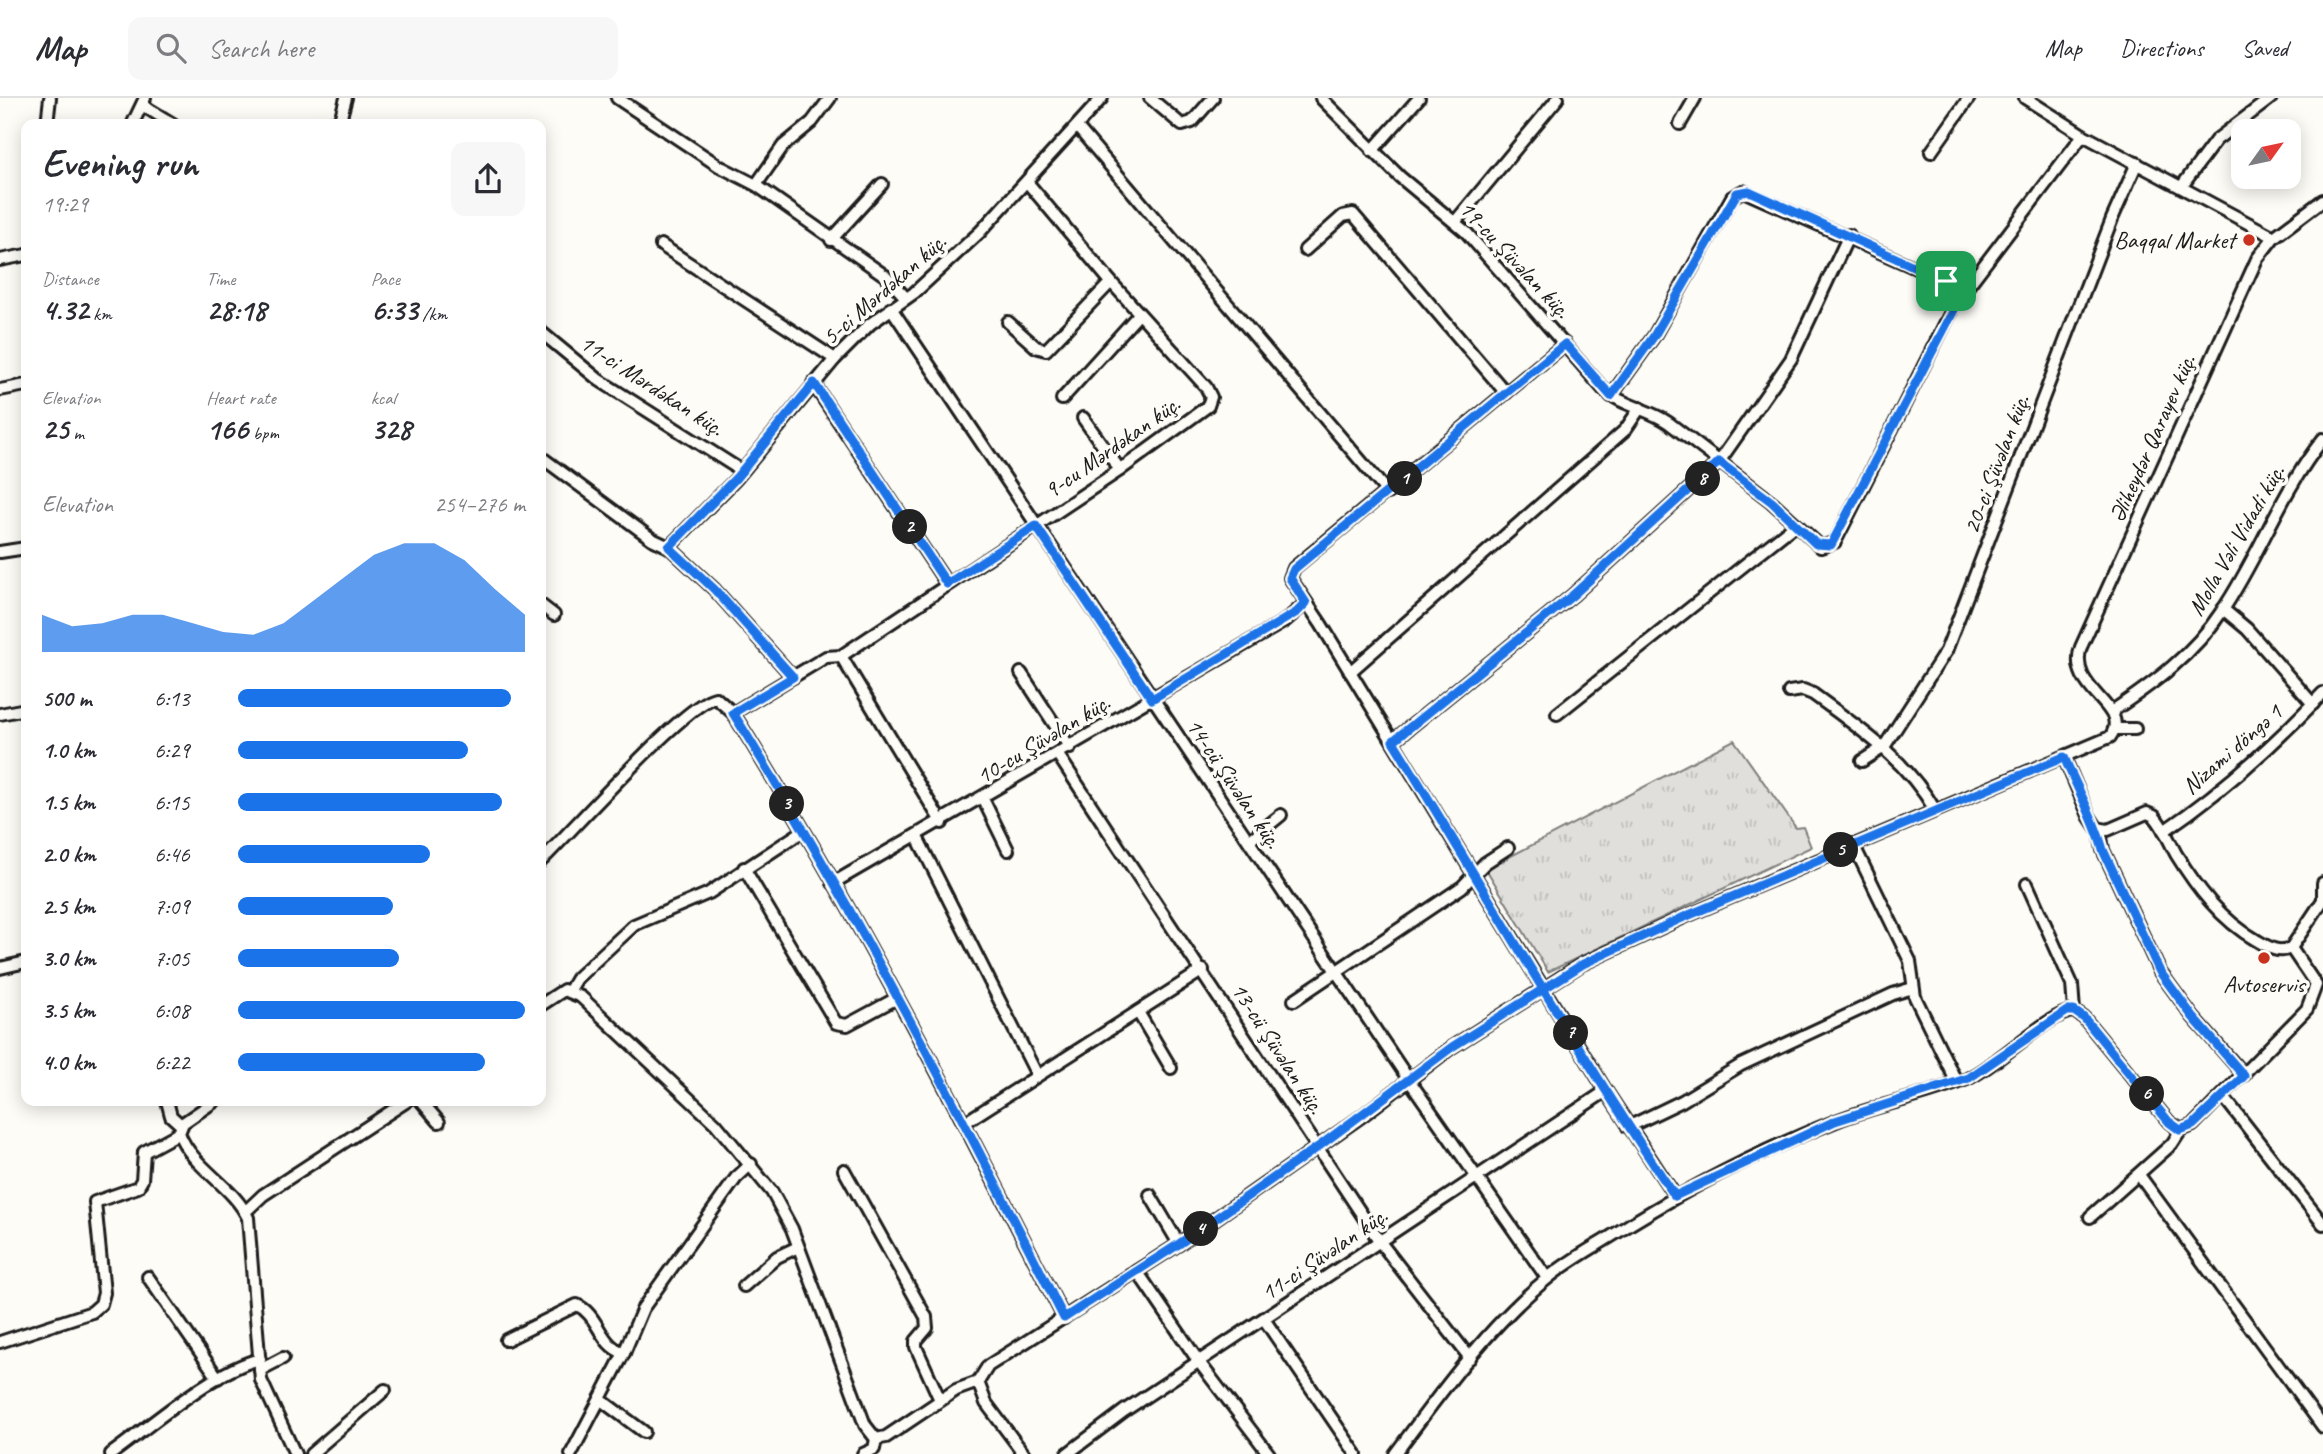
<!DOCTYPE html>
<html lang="en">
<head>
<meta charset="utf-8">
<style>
  body { margin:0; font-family:Caveat,sans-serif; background:#f7f7f7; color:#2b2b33; height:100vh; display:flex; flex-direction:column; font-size:26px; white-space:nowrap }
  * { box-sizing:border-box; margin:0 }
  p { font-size:23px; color:#7c7c81 }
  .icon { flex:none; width:38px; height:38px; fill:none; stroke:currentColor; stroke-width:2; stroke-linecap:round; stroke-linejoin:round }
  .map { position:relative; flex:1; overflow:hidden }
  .side { position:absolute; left:21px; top:21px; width:525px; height:987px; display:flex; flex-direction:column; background:#fff; border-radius:14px; box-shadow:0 4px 18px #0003 }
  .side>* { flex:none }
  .needle { width:46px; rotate:57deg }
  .fabs { position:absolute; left:2231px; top:21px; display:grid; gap:14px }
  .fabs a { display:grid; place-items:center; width:70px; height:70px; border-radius:14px; background:#fff; box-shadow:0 4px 18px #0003; font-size:35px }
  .pin { position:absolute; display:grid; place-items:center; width:60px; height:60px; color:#fff; margin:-30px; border-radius:14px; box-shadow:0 4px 10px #0006 }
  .km { position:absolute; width:35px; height:35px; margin:-18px; border-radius:50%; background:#222; color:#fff; font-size:19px; line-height:35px; text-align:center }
  .round { display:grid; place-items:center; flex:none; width:74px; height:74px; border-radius:14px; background:#f7f7f7 }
  .headline { display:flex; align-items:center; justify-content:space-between; height:119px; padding:0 21px }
  h1 { font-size:38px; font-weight:600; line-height:52px }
  .stats { display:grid; grid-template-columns:repeat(3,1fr); gap:10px; height:119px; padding:7px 21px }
  .stats div { display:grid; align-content:center }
  .stats b { font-size:30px; font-weight:600 }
  .stats small { font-size:19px; font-weight:400 }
  .stats p { font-size:19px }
  .chart { height:196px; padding:14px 21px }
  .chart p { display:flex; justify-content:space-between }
  .chart svg { width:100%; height:126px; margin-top:7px; fill:#1a73e8; opacity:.7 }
  ul { padding:0 21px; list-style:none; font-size:23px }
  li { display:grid; grid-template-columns:112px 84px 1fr; align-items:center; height:52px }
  li i { height:18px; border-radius:9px; background:#1a73e8 }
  header { display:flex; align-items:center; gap:42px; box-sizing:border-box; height:98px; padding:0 35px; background:#fff; border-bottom:2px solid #e1e1e2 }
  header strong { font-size:33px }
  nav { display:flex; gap:38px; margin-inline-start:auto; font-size:24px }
  .search { width:490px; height:63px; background:#f7f7f7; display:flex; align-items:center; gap:18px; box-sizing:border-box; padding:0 24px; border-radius:14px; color:#7c7c81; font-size:26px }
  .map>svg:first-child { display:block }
  .park { fill:url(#park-tufts); stroke:#7e7e7c; stroke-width:2 }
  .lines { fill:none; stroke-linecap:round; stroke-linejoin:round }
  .minor-casing { stroke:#1c1c1c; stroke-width:16 }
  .minor { stroke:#fdfcf7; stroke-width:10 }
  .route-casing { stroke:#fff; stroke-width:14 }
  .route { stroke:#1a73e8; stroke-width:9 }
  .poi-dot { fill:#c8321e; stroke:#fdfcf7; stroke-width:2.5 }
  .labels { text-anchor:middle; stroke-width:7; stroke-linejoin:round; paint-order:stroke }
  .poi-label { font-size:24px; fill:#1c1c1c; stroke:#fdfcf7; text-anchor:end }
  .street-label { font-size:24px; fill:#1c1c1c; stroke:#fdfcf7 }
</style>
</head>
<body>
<header>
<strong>Map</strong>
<div class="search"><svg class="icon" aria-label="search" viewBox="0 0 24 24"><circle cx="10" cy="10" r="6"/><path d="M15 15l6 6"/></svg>Search here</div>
<nav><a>Map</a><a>Directions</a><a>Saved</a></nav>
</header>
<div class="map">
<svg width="2323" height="1356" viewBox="0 0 2323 1356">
  <defs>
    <pattern id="park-tufts" width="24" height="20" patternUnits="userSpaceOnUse" patternTransform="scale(1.75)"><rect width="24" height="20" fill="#e0dfdb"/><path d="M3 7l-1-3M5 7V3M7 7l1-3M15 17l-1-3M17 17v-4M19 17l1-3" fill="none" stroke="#c0bfbb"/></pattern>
  </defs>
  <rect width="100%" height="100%" fill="#fdfcf7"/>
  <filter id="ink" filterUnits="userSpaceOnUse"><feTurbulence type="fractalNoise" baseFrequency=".0143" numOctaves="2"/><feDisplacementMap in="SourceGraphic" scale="14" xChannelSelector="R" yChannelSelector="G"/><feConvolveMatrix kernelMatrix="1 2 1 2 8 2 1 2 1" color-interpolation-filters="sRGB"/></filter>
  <g filter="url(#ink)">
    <polygon class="park" points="1734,642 1796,730 1803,729 1811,749 1548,874 1486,771"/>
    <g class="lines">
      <defs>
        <g id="minor">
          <polyline points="617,0 719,68 756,87 887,179 906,200"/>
          <polyline points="1150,0 1182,27 1192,24 1213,0"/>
          <path d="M1321,0L1400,79L1466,134L1604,292C1623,308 1649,311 1669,325L1772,404L1821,449L1835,444L1956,204L2083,37"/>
          <polyline points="2025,0 2083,37 2274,139"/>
          <polyline points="142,7 173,26"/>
          <polyline points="133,25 145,0"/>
          <polyline points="47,26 50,0"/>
          <polyline points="319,26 339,24"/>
          <polyline points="339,26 346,0"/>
          <polyline points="1680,26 1695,0"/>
          <polyline points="1078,30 1388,395"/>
          <polyline points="1372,53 1419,0"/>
          <polyline points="1931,54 1969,0"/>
          <polyline points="756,87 783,48 812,24 830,0"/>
          <polyline points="2182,88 2216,42 2271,0"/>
          <polyline points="1455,124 1558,0"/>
          <polyline points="831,142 882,86"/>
          <polyline points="661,147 835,261"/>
          <polyline points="1305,152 1343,118 1353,116 1506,295"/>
          <polyline points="0,162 26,157"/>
          <polyline points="891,210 1409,982 1547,1180"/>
          <polyline points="1008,224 1036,249 1046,252 1111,184"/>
          <polyline points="541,234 599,282 742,373"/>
          <polyline points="1565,246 1294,470 1290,480 1321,526 1606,993 1675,1098"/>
          <polyline points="813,285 947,486"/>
          <polyline points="0,292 26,287"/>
          <polyline points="1611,298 1654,238 1732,99 1743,93 1965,192"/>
          <polyline points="1062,301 1139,216"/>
          <polyline points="1083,320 1120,372"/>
          <polyline points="541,359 652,441 669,449"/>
          <polyline points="669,449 736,381 835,261 870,226 914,195 980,134 1102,0"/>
          <polyline points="669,449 714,491 793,579"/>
          <polyline points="0,454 26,450"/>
          <polyline points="541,507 554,517"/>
          <polyline points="2223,511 2247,531 2313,606"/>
          <polyline points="841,558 942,725"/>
          <polyline points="1350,574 1625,332 1640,310"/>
          <polyline points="1021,575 1070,650"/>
          <path d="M1789,594L1803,592L1813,596C1859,630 1906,661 1935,712"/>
          <path d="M2111,614C2154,585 2193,557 2222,513C2260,457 2279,397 2323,341"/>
          <path d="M733,615C855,810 960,1016 1064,1220"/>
          <polyline points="0,616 26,611"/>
          <polyline points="1557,616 1796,426"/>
          <polyline points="2115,631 2135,631"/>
          <polyline points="1393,643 1573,497 1719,364 1791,261 1849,137"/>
          <polyline points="1058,657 1380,1144 1470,1260"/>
          <path d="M2064,659L2089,718L2097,730L2108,732L2147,715L2154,718C2164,729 2169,743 2176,756C2197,790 2221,822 2256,842C2268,849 2278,856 2291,850L2323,802"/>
          <polyline points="1862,663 1884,649 1946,553 2112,121 2137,65"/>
          <polyline points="983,701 1008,752"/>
          <polyline points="2100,732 2103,752 2160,874 2193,919 2244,977"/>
          <path d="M2164,733C2223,693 2274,647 2323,595"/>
          <polyline points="917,739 1037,977"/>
          <polyline points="1249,743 1281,717"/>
          <polyline points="1853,746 1910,863 1915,899 1957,985"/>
          <path d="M541,763C568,737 689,601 716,600L733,615L826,559L841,558L1120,372L1208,308L1211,299L1206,289L1111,184L1027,84"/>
          <polyline points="744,770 836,925 847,927 897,900"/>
          <polyline points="833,785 1285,523 1306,505"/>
          <polyline points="2027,786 2072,886 2074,913"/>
          <polyline points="2323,802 2323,785"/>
          <polyline points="0,870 26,864"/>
          <polyline points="570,892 577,880 634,827 709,795 803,733"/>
          <polyline points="1294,902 1462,789 1485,765 1508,750"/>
          <polyline points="541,907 564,892 581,899 716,1026 772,1094 792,1131 865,1327 876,1341"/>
          <polyline points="1138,914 1171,970"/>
          <polyline points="2223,998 2323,1126"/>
          <polyline points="167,1003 171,1018 181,1027"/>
          <path d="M215,1003L183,1025L179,1035C192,1070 233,1087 248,1120L261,1282L295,1356"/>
          <polyline points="421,1003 439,1024"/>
          <polyline points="964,1025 1203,872"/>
          <polyline points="1628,1029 1682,1003 1741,967 1893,896 1913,890"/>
          <polyline points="844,1072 926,1219 927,1230 916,1243 916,1249 940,1302"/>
          <polyline points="2139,1077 2323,1329"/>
          <polyline points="1150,1097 1179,1146"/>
          <polyline points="245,1114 263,1097 407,1003"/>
          <polyline points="2090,1119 2172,1046 2181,1032 2193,1027 2307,911 2316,887 2291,850"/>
          <polyline points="1137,1173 1199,1264 1269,1356"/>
          <polyline points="148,1179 218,1280"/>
          <polyline points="744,1188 777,1159 798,1149"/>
          <polyline points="1264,1221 1356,1356"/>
          <path d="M506,1242L577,1207C599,1217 599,1247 624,1255"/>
          <polyline points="0,1244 92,1214 101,1206 104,1195 95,1104 138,1089 142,1082 144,1054 179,1035"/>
          <polyline points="260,1272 283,1260"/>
          <path d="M978,1284L988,1268L1179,1146L1362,1018L1452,949L1582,866L1682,820L2110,639C2133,608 2066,593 2081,549L2257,161L2274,139L2323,102"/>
          <polyline points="978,1284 986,1305 1024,1356"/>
          <polyline points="601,1302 644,1334"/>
          <polyline points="876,1341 886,1339 956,1292 978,1284"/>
          <path d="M111,1356C150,1328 214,1272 260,1261"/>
          <polyline points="311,1356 385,1292"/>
          <polyline points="571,1356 624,1255 643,1210 736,1080 751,1066"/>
          <polyline points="863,1356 874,1351 876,1341"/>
          <polyline points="1067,1356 1124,1313 1606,993"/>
          <path d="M1395,1356C1438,1298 1491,1225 1548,1180C1567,1164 1589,1152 1610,1139C1682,1093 1757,1054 1836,1023C1879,1006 1925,999 1967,981C1997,968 2049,914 2074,913L2084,920L2169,1024L2181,1032"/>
        </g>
      </defs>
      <use href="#minor" class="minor-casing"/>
      <use href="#minor" class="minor"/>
    </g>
  </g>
  <g class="lines" filter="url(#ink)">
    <defs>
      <path id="route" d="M1946,183L1749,93L1737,95L1654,238L1611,298L1565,246L1294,471L1290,480L1306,505L1297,514L1152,601L1036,428L947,486L814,285L736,380L669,449L714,491L793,579L733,615C855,810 960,1015 1064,1220L1179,1146L1318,1049L1452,949L1583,866L1682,820L2064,659C2077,690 2095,722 2103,752L2160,874L2193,919L2244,978L2193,1027L2180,1032L2169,1024L2084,920L2074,913H2067L1969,980L1835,1023L1675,1098C1575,951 1487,795 1393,643L1573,497L1719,364L1772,404L1816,446L1831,447L1965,191L1946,183"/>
    </defs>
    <use href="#route" class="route-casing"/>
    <use href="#route" class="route"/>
  </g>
  <g class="poi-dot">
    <circle cx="2249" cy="142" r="7"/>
    <circle cx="2264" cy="860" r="7"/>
  </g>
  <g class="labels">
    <g class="poi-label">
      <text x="2235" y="150">Baqqal Market</text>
      <text x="2264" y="894" text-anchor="middle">Avtoservis</text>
    </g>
    <g class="street-label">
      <text transform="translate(1515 161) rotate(47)" y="8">19-cu Şüvəlan küç.</text>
      <text transform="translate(884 191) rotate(-41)" y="8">5-ci Mərdəkan küç.</text>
      <text transform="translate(652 287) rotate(33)" y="8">11-ci Mərdəkan küç.</text>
      <text transform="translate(2152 340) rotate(-66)" y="8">Əliheydər Qarayev küç.</text>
      <text transform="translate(1112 349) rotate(-35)" y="8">9-cu Mərdəkan küç.</text>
      <text transform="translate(1996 366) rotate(-69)" y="8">20-ci Şüvəlan küç.</text>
      <text transform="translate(2236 442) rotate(-60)" y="8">Molla Vəli Vidadi küç.</text>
      <text transform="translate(1043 641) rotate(-31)" y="8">10-cu Şüvəlan küç.</text>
      <text transform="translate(2232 651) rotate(-41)" y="8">Nizami döngə 1</text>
      <text transform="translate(1234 685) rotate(56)" y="8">14-cü Şüvəlan küç.</text>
      <text transform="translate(1278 950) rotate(57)" y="8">13-cü Şüvəlan küç.</text>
      <text transform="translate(1324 1156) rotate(-34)" y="8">11-ci Şüvəlan küç.</text>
    </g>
  </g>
</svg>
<div class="fabs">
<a><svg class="needle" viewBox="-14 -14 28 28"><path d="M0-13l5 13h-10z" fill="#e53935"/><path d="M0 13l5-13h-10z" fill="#7c7c81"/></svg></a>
</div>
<div class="pin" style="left:1946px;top:183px;background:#1e9e55"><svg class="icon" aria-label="arrive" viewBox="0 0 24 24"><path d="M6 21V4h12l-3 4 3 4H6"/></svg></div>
<b class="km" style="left:1405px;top:381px">1</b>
<b class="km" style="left:910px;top:429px">2</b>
<b class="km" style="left:787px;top:706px">3</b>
<b class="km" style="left:1201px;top:1131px">4</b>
<b class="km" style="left:1841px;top:752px">5</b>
<b class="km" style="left:2147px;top:996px">6</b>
<b class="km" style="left:1571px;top:935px">7</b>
<b class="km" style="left:1703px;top:381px">8</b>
<section class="side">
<div class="headline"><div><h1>Evening run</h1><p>19:29</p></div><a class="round"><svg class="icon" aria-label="share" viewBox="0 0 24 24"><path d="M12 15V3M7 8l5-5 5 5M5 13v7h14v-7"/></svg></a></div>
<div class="stats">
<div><p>Distance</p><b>4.32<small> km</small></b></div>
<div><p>Time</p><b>28:18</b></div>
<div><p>Pace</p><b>6:33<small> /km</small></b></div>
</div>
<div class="stats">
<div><p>Elevation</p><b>25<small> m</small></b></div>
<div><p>Heart rate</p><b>166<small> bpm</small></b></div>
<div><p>kcal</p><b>328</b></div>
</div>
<div class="chart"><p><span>Elevation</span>254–276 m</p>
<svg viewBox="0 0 160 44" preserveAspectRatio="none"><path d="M0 44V31L10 35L20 34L30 31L40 31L50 34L60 37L70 38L80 34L90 26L100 18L110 10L120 6L130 6L140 12L150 22L160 31V44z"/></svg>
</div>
<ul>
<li><b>500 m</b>6:13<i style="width:95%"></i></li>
<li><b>1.0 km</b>6:29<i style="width:80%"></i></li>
<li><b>1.5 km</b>6:15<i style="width:92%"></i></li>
<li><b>2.0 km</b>6:46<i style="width:67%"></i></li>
<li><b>2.5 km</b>7:09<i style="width:54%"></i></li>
<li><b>3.0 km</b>7:05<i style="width:56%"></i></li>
<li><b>3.5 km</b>6:08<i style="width:100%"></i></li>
<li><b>4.0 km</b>6:22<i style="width:86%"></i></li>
</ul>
</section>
</div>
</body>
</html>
